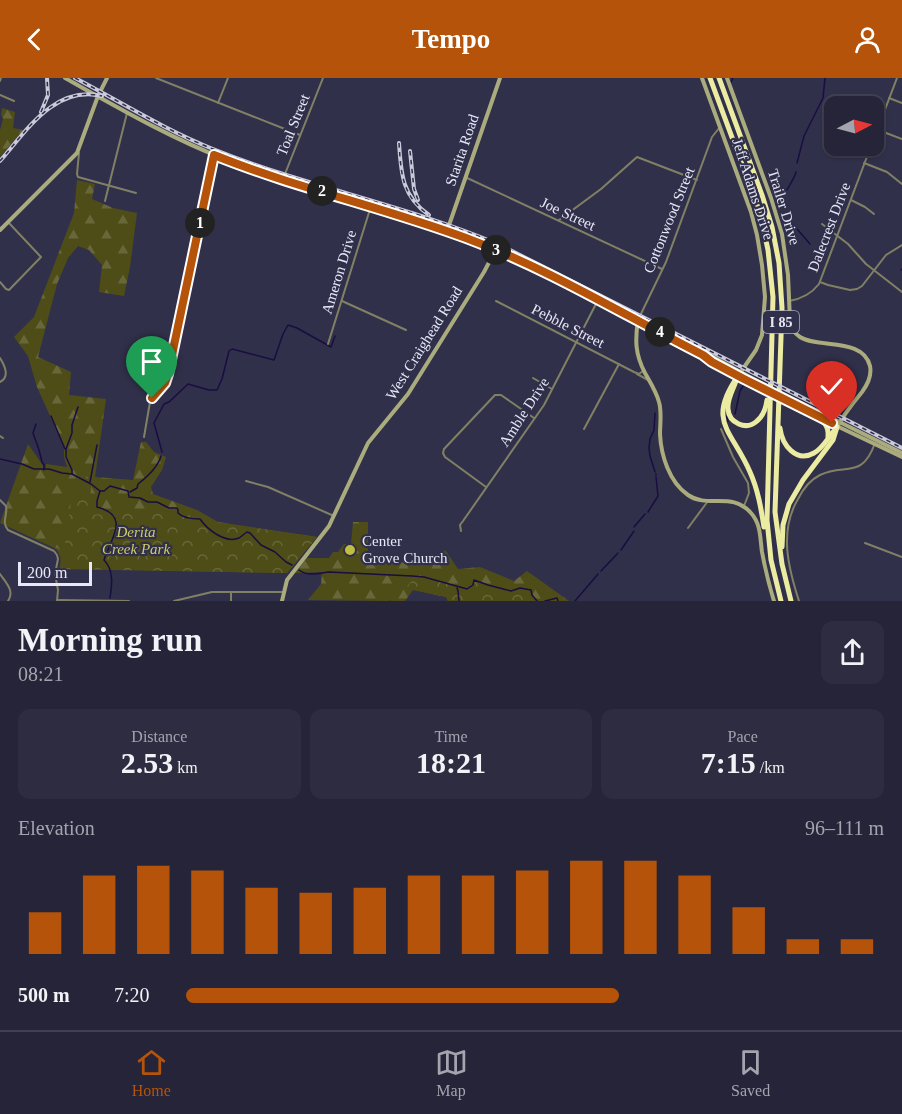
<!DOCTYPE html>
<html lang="en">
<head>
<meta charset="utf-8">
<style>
  body { margin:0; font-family:"Times New Roman",serif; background:#2d2c40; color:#f1f3f6; height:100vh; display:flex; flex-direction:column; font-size:22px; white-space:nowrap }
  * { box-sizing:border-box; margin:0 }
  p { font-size:20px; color:#a3a4ae }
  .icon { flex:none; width:33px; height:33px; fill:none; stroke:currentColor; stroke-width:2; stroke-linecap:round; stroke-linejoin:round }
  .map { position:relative; height:523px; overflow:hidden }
  .panel { display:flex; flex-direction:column; background:#252438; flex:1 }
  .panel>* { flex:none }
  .needle { width:39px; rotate:84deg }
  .buttons { position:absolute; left:824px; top:18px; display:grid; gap:12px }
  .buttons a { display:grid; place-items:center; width:60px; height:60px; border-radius:12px; background:#252438; box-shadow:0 2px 4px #0004,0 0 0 2px #424153; font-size:30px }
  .scale { position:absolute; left:18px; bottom:15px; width:74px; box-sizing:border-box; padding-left:6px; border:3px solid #e7e7f8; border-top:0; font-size:16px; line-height:21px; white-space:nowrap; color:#e7e7f8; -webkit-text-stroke:4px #31304a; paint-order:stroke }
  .pin { position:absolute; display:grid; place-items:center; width:51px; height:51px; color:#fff; margin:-62px -26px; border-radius:50% 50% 50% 0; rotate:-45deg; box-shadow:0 0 6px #0007 }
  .pin .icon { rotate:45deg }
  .km { position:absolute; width:30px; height:30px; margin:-15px; border-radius:50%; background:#222; color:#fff; font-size:16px; line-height:30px; text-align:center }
  .round { display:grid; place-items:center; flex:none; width:63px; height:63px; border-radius:12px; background:#2d2c40 }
  .headline { display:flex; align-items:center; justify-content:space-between; height:102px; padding:0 18px }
  h1 { font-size:33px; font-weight:700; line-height:45px }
  .metrics { display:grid; grid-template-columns:repeat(3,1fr); gap:9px; height:102px; padding:6px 18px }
  .metrics div { display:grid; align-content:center; border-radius:12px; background:#2d2c40; text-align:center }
  .metrics b { font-size:30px; font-weight:700 }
  .metrics small { font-size:16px; font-weight:400 }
  .metrics p { font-size:16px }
  .chart { height:168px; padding:12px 18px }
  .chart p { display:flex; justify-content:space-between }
  .chart svg { width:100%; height:108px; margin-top:6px; stroke:#b45309; stroke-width:6 }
  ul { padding:0 18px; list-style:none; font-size:20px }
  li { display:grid; grid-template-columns:96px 72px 1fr; align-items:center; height:45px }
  li i { height:15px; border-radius:8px; background:#b45309 }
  header { display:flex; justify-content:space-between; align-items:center; height:78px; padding:0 18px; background:#b45309; color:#fff; font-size:27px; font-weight:700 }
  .tab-bar { display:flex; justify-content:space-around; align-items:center; height:84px; border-top:2px solid #424153; background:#252438; font-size:16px; color:#a3a4ae }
  .tab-bar a { display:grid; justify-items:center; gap:3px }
  .tab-bar .selected { color:#b45309 }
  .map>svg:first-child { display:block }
  .forest { fill:url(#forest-firs) }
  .park { fill:url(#park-crowns) }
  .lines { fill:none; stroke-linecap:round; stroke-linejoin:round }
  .stream { stroke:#190d42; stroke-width:1.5 }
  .street { stroke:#808164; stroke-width:2 }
  .secondary { stroke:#abac7d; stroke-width:4 }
  .highway { stroke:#ebeca2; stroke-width:5 }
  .rail-casing { stroke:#cacadc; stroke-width:4 }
  .rail { stroke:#31304a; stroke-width:1.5; stroke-dasharray:4.5; stroke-linecap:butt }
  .secondary-bridge { stroke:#abac7d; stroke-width:4 }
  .route-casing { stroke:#fff; stroke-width:12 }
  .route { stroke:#b45309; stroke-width:8 }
  .poi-dot { fill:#c0be41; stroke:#31304a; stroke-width:2 }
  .labels { text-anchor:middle; stroke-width:4.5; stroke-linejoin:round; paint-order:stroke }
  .shield { fill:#31304a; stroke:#b0b0c4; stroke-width:1.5 }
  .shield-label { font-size:14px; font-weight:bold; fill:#e7e7f8 }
  .street-label { font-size:15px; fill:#e7e7f8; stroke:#31304a }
  .park-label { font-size:15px; font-style:italic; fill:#cdcc68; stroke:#31304a }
  .poi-label { font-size:15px; fill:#e7e7f8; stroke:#31304a; text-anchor:start }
</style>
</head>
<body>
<header><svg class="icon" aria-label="back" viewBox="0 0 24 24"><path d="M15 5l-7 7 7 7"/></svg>Tempo<svg class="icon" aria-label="person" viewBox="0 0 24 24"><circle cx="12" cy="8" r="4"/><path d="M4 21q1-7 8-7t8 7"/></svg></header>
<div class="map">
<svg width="902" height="523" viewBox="0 0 902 523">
  <defs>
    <pattern id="forest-firs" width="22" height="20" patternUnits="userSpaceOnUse" patternTransform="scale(1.5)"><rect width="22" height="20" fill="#4e4d18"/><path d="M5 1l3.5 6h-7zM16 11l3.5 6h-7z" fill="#68673a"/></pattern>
    <pattern id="park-crowns" width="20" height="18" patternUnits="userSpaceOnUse" patternTransform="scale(1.5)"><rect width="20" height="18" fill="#4e4d18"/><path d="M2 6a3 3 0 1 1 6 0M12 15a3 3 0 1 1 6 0" fill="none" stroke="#68673a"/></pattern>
  </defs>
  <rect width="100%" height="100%" fill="#31304a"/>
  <g class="forest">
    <polygon points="2,30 15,34 13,50 23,52 0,79 0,52 3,41 1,37"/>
    <polygon points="77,102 95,106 92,121 113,130 137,135 130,189 124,218 99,214 102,187 89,172 78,168 68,180 57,206 38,279 71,294 69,317 106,321 95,399 133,402 141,364 146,364 154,374 166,379 162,392 151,409 153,416 197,432 218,444 317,459 287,495 81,491 87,485 0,445 28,366 46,392 46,386 67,389 64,379 64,369 37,309 28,278 14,259 34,239 74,135"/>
    <polygon points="353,444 368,444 368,487 435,482 445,472 458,491 480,489 514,503 527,493 569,523 448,523 446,519 413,512 405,523 391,523 390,522 389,523 308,522 321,506 322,494 295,495 307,480 329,480 333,474 338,474 344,466 351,466"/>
  </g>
  <g class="park">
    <path d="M76,398L93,399L87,437L146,434L317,459L287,495L59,491C62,482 61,476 54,469L64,473L72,417Z"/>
    <polygon points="416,499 424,499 467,511 473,507 474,502 488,507 511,513 520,510 531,512 532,517 537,523 448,523 446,519 405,510"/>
  </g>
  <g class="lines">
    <g class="stream">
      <polyline points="731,4 733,0"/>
      <polyline points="797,85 804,58 823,20 825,0"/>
      <polyline points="782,122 783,130"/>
      <path d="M777,125L782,121V119C786,114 795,99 796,94"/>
      <polyline points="788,145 792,145 810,166"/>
      <polyline points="901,192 902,191"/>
      <polyline points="655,335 654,352 650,361 649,370 650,378 655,394"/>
      <polyline points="735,336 740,313 743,308"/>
      <polyline points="51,338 65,371"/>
      <polyline points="726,338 728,343"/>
      <polyline points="36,346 33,355 39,372 42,384 44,387 44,392"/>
      <polyline points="162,374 154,345 164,326 169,324 188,306 209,312 217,312 222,301 229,273 232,271 274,282 283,256 288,247 297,250 331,269 335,258"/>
      <path d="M0,381L22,386L34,391H49L62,395L72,396L91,406L100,413H104L110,408L128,413L129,419L140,420L148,424H157L169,430H177L178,432V435C183,440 194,441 200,441C207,451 225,466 239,460C242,458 244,456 247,454L250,455L261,467L275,474L286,484L292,487"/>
      <polyline points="72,396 72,392 66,379 66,371 72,355 72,347 78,329"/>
      <polyline points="656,396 656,397"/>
      <polyline points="90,404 97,367"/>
      <path d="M100,413L97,423V429C131,438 111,460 104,482C114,492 112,507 110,520"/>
      <path d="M130,414L137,410L138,406C147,399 158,389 161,378"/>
      <polyline points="648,434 658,418 656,399"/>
      <polyline points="634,449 645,436"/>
      <polyline points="621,472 634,453"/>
      <path d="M299,492C308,499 319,495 329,494L412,498L424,499L467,511L473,507L474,502L488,507L511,513L520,510L531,512L532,517L537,523"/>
      <polyline points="601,493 618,475"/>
      <polyline points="457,510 458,513 459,523"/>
      <polyline points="545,523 557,520 558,523"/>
      <polyline points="575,523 598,496"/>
    </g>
    <g class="street">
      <polyline points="156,0 300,57"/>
      <polyline points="0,3 1,0"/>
      <polyline points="0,17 14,23"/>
      <polyline points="889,20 902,25"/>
      <polyline points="218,25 228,0"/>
      <polyline points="873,50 902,61"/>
      <polyline points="873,63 897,0"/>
      <polyline points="79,75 77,96 78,99 136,115"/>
      <polyline points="864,85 887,94 902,106"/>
      <polyline points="465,99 662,191"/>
      <polyline points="283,101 323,0"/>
      <polyline points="851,122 865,129 874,136"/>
      <polyline points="105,123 127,35"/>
      <polyline points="559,142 601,111 637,79 697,102"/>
      <polyline points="822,146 848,166 866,186 902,214"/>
      <polyline points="0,204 6,211 9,212 41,179 8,144"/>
      <polyline points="820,204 828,207 850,212 857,211 862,208 886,177 902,167"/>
      <polyline points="342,223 406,252"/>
      <polyline points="496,223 634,294 639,296 643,293"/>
      <path d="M789,223C801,221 812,215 819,206L871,68"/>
      <polyline points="638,242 666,184 712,59 720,49"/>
      <polyline points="328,266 371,128"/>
      <path d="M0,280C5,288 10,299 0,304"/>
      <polyline points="637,296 648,302"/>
      <polyline points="533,300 552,311"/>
      <polyline points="584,351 619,286"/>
      <polyline points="721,351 733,379 748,405 749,415 744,428"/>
      <polyline points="0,358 3,360"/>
      <polyline points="144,359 150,324 165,305 169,293 214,77"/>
      <polyline points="246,403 268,409 334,438"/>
      <polyline points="486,409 445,379 443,375 444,371 495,317 501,317 534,340"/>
      <path d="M0,422L6,428C8,437 1,444 8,452L54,473L57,477L58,481L55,496L58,512L57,523"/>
      <polyline points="688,450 708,423"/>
      <polyline points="461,453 460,447 463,443 544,327 598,222"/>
      <polyline points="865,465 902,479"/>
      <path d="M0,496C6,505 15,513 8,523"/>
      <polyline points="57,522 129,523"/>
      <polyline points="174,523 212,514 283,514"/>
      <polyline points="231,523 231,514"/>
      <path d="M799,523C788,489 779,453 798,421C803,411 810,402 820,397C845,385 862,402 875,365"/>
    </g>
    <g class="secondary">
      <path d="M65,0C117,29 170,60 227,82C313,114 403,134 489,169C563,199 632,241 703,277L712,284L760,310"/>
      <polyline points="702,0 751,134 757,157 762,187 765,219 762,257 756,272 738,298"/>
      <path d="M727,0L771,120L782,156L788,197L790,243C791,250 794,255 800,259C819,271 863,259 870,288C872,298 868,306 862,314C853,325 844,336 837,349"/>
      <polyline points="0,152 77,75 98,18 107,0"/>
      <polyline points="447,153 500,0"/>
      <path d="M638,242C635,262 635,276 645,295C650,304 656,313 659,324C662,334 660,345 660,356C661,377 669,404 688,417C708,431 732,413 751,435C761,446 760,460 762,474C765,490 769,507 774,523"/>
      <polyline points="704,277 711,278 761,305"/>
      <polyline points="789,319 902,375"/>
      <polyline points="789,324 802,331"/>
      <polyline points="822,341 902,379"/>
      <polyline points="282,523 287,502 329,448 368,365 408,316 484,194 496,171"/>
    </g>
    <g class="highway">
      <polyline points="710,0 760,135 768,172 773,219 767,442 771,482 781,523"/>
      <polyline points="719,0 762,117 772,149 779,185 782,230 775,434 782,486 791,523"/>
      <path d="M738,298C706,344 732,352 750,394C758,412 761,430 764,449"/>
      <path d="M736,303C733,312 727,321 728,331C729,345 746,353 757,343C763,338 766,330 767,322"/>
      <path d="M801,330C812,342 830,339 828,359"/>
      <path d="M780,350C782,367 796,385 814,375C822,371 828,360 834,353"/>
      <polyline points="782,469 783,447 789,426 803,402 833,362 837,349"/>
    </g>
    <defs>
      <g id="rail">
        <path d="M75,0C121,24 165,52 213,71C307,109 407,127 500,167L902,370"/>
        <polyline points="41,34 48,17 47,0"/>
        <path d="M399,65C401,96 402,118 429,137"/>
        <polyline points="410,73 414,111 418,122"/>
        <path d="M0,83C27,52 55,7 102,18"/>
      </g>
    </defs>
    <use href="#rail" class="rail-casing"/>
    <use href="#rail" class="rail"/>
    <g class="secondary-bridge">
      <polyline points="761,305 789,319"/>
      <polyline points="760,310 789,324"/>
    </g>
  </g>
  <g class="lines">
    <defs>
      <path id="route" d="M152,320L165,305L168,296L214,77C296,110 383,129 466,160C549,191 624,237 703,277L712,284L744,301L832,345"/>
    </defs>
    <use href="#route" class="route-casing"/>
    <use href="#route" class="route"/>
  </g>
  <circle class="poi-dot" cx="350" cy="472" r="6"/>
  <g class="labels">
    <rect class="shield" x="763" y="233" width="36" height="22" rx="4.5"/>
    <g class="shield-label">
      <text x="781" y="249">I 85</text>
    </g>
    <g class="street-label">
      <text transform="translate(293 47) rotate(-68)" y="5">Toal Street</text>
      <text transform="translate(462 72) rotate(-71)" y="5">Starita Road</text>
      <text transform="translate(753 111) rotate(72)" y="5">Jeff Adams Drive</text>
      <text transform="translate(784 129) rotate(73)" y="5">Trailer Drive</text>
      <text transform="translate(568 136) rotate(25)" y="5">Joe Street</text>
      <text transform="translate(669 142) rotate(-68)" y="5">Cottonwood Street</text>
      <text transform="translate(829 149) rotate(-69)" y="5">Dalecrest Drive</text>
      <text transform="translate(339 194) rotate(-73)" y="5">Ameron Drive</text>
      <text transform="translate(568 248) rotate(27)" y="5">Pebble Street</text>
      <text transform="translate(424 265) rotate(-58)" y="5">West Craighead Road</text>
      <text transform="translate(524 334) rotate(-57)" y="5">Amble Drive</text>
    </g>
    <g class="park-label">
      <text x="136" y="459">Derita<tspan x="136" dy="17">Creek Park</tspan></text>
    </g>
    <g class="poi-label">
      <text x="362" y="468">Center<tspan x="362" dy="17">Grove Church</tspan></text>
    </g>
  </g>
</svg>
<div class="buttons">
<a><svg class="needle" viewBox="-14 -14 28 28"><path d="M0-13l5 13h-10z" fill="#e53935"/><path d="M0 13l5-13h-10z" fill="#a3a4ae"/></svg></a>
</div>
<div class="scale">200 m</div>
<div class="pin" style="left:152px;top:320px;background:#1e9e55"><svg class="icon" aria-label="arrive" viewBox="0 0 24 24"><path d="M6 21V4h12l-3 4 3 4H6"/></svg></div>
<div class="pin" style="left:832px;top:345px;background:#d93025"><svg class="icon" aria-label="check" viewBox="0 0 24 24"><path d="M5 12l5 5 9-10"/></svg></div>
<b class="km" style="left:200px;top:145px">1</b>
<b class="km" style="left:322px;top:113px">2</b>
<b class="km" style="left:496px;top:172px">3</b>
<b class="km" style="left:660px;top:254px">4</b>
</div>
<section class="panel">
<div class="headline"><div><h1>Morning run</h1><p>08:21</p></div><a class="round"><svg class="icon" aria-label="share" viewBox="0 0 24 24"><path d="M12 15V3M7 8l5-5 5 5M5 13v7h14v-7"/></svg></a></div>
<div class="metrics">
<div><p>Distance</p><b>2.53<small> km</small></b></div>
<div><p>Time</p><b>18:21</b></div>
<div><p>Pace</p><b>7:15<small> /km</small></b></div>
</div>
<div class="chart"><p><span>Elevation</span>96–111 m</p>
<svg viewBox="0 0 160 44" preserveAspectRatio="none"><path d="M5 44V27M15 44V12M25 44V8M35 44V10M45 44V17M55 44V19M65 44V17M75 44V12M85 44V12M95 44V10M105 44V6M115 44V6M125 44V12M135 44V25M145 44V38M155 44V38"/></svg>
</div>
<ul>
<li><b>500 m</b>7:20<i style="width:62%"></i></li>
</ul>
</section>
<nav class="tab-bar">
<a class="selected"><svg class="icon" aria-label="home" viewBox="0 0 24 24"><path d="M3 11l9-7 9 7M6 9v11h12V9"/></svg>Home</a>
<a><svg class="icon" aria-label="map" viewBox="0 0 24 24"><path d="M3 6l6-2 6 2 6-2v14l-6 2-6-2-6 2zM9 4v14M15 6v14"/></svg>Map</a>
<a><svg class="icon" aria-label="saved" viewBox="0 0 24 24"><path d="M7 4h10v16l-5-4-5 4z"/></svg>Saved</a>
</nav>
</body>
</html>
